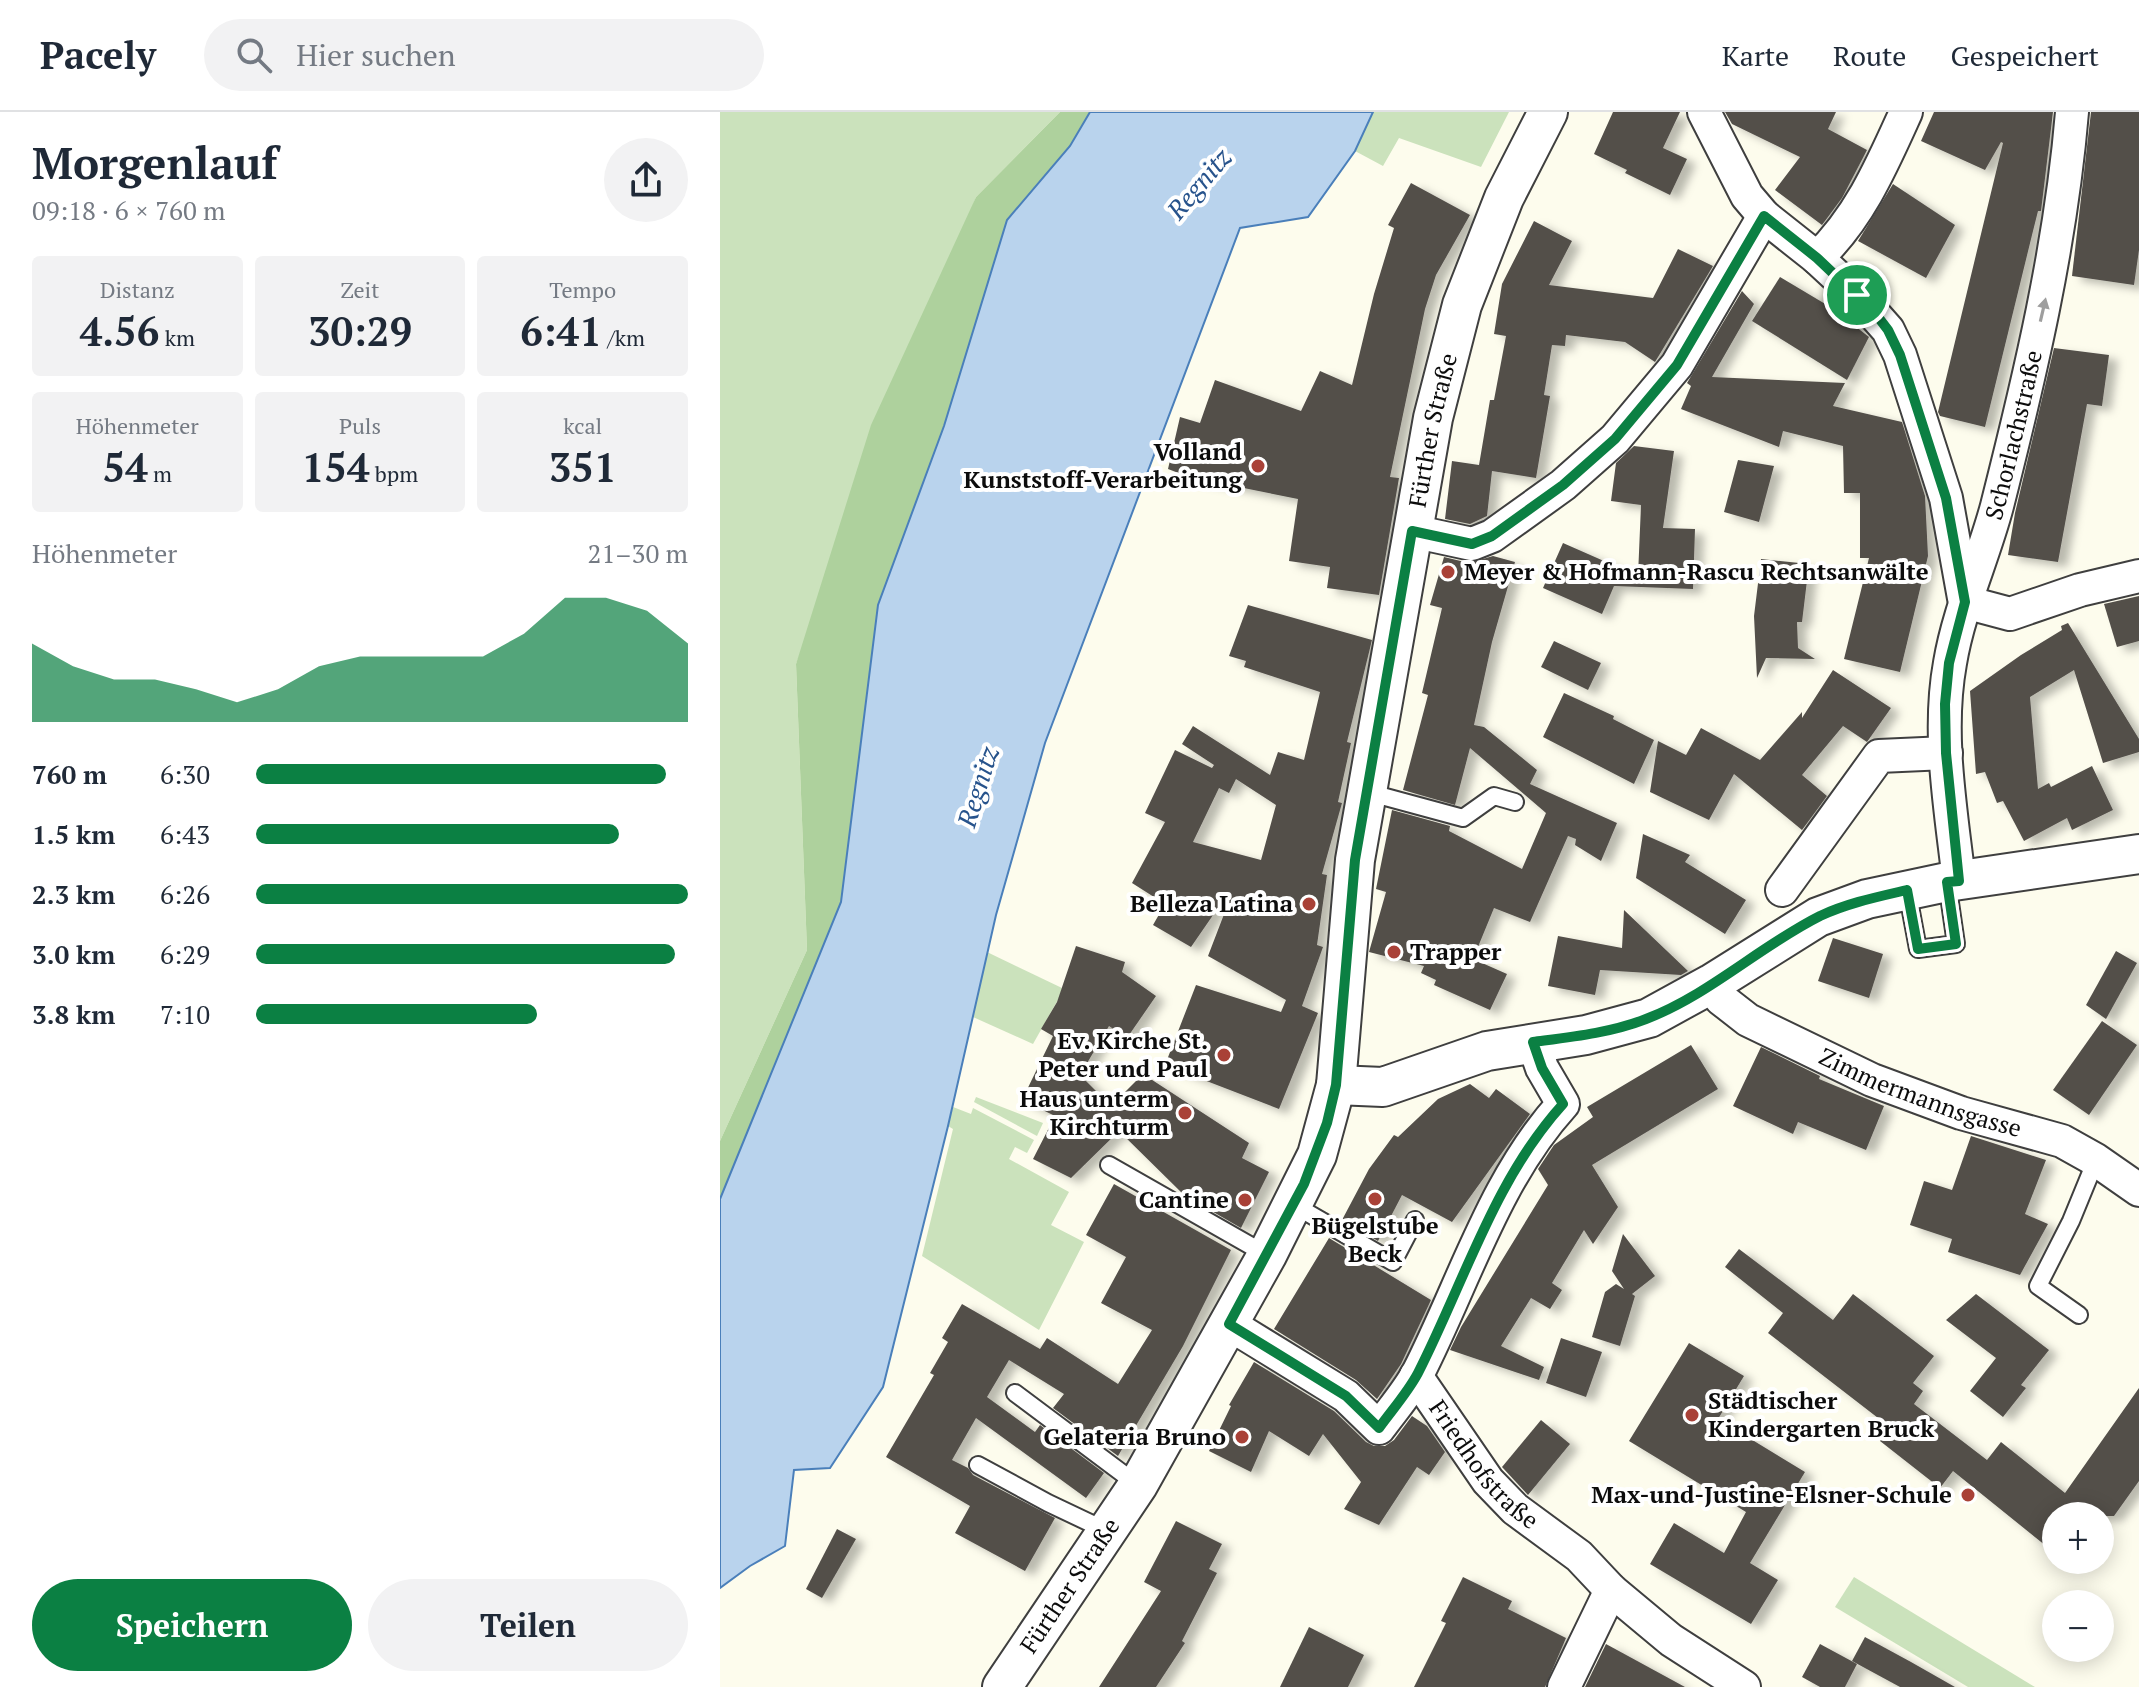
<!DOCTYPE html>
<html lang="de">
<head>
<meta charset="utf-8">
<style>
  body { margin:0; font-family:"PT Serif",serif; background:#f2f2f3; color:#1f2937; height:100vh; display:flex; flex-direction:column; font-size:30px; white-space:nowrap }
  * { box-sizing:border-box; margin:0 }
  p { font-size:26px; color:#747a83 }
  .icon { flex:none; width:44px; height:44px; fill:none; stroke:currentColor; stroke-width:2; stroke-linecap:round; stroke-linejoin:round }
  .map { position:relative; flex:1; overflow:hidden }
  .side { display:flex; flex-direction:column; background:#fff; width:720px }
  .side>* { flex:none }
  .controls { position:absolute; left:1322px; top:1390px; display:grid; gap:16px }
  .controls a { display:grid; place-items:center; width:72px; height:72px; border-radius:50%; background:#fff; box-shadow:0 4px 20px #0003; font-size:40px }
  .pin { position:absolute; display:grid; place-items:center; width:68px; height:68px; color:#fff; margin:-34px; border:4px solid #fff; border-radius:50%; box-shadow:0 2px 8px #0007 }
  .round { display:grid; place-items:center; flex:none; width:84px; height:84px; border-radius:42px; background:#f2f2f3 }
  .headline { display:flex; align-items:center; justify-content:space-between; height:136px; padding:0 32px }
  h1 { font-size:44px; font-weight:800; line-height:60px }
  .figures { display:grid; grid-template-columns:repeat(3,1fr); gap:12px; height:136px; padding:8px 32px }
  .figures div { display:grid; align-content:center; border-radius:8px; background:#f2f2f3; text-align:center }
  .figures b { font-size:40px; font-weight:800 }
  .figures small { font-size:22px; font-weight:400 }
  .figures p { font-size:22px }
  .chart { height:224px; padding:16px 32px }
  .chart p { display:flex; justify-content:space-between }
  .chart svg { width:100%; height:144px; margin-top:8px; fill:#0b8043; opacity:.7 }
  .button { display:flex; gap:16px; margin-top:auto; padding:16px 32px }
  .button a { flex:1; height:92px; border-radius:48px; background:#0b8043; color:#fff; font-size:32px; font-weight:800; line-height:92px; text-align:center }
  .button a+a { background:#f2f2f3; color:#1f2937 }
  ul { padding:0 32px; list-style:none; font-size:26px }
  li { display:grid; grid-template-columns:128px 96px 1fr; align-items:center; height:60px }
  li i { height:20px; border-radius:10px; background:#0b8043 }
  header { display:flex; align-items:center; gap:48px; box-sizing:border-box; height:112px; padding:0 40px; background:#fff; border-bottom:2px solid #e0e1e3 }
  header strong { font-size:38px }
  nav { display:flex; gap:44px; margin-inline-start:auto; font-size:28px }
  .search { width:560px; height:72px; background:#f2f2f3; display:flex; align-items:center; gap:20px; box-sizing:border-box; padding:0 28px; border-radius:44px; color:#747a83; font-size:30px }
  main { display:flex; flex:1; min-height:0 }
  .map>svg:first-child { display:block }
  .green { fill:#cbe2bc }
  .forest { fill:#aed19d }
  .water { fill:#b9d3ed; stroke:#4a7fba; stroke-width:2 }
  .building { fill:#534f4a; fill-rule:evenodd; filter:url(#shadow) }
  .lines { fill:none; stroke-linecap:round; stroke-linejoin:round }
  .service-casing { stroke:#3f3f3f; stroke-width:20 }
  .minor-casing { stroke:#3f3f3f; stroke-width:36 }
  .tertiary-casing { stroke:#3f3f3f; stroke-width:42 }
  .service { stroke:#fff; stroke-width:16 }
  .minor { stroke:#fff; stroke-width:32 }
  .tertiary { stroke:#fff; stroke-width:38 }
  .oneway { fill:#9e9e9e }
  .route-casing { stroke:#fff; stroke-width:16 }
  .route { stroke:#0b8043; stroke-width:10 }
  .poi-dot { fill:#a94137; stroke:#fff; stroke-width:3 }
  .labels { text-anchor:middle; stroke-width:8; stroke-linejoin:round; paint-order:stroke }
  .street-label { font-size:24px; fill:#0c0c0c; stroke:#fff }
  .poi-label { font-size:24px; font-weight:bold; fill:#0c0c0c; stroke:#fff; text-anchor:end }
  .water-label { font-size:26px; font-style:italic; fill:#27538c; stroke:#fff }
</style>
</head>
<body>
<header>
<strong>Pacely</strong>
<div class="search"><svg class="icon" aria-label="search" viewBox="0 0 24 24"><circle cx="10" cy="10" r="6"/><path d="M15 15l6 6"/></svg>Hier suchen</div>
<nav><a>Karte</a><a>Route</a><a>Gespeichert</a></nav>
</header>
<main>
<section class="side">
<div class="headline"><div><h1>Morgenlauf</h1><p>09:18 · 6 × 760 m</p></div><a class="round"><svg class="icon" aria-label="share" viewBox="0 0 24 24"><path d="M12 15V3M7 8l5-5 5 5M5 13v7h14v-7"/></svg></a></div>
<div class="figures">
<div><p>Distanz</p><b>4.56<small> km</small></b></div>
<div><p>Zeit</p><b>30:29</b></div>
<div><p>Tempo</p><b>6:41<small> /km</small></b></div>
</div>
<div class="figures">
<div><p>Höhenmeter</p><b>54<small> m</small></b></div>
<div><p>Puls</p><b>154<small> bpm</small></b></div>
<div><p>kcal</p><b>351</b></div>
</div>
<div class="chart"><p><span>Höhenmeter</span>21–30 m</p>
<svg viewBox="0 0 160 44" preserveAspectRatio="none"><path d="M0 44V20L10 27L20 31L30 31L40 34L50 38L60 34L70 27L80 24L90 24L100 24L110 24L120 17L130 6L140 6L150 10L160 20V44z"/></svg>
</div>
<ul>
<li><b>760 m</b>6:30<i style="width:95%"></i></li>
<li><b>1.5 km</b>6:43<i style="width:84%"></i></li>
<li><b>2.3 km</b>6:26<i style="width:100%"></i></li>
<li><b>3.0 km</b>6:29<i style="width:97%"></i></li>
<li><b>3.8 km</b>7:10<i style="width:65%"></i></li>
</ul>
<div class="button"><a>Speichern</a><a>Teilen</a></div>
</section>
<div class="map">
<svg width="1419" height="1575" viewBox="0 0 1419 1575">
  <defs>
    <filter id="shadow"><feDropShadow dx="9" dy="5" stdDeviation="4" flood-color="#0004"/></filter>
  </defs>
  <rect width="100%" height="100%" fill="#fdfced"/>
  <g class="green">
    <polygon points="0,0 340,0 256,85 76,552 87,838 0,1029"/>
    <polygon points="653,0 789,0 761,55 679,26 663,54 635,39"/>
    <polygon points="267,840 342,876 339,886 313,932 253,905"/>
    <polygon points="256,985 323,1011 317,1024 254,990"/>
    <polygon points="233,995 251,1002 253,996 314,1028 307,1041 295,1035 289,1047 349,1080 331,1113 364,1130 319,1218 202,1144 233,1017 228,1014"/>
    <polygon points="1134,1465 1315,1575 1248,1575 1115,1495"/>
  </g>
  <polygon class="forest" points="340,0 370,0 350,34 287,108 224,314 158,493 121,790 0,1087 0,1029 87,838 76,552 151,313 256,85"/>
  <polygon class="water" points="370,0 653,0 635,39 588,105 520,116 325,631 276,803 228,1014 163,1275 110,1356 74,1358 65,1434 30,1454 0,1476 0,1087 121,790 158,493 224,314 287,108 350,34"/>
  <g class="building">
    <polygon points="893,0 960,0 943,36 967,47 950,83 905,61 907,58 874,42"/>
    <polygon points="1005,0 1116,0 1108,17 1147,38 1122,86 1102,113 1055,78 1080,45 1012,12"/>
    <polygon points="1214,0 1333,0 1321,99 1318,99 1312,123 1265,315 1220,304 1218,300 1283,31 1281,30 1265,58 1201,29"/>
    <polygon points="1371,0 1419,0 1419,138 1414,173 1352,164"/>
    <polygon points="691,71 750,103 716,163 705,197 670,365 679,366 659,483 607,476 610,455 569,449 578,387 469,365 448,357 460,305 480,311 495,268 581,299 600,259 632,273 654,182 674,116 668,113"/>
    <polygon points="1173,72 1235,113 1206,166 1138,129"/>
    <polygon points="814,109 852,129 829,173 933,186 958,137 993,154 935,250 905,230 846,223 845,234 832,233 824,283 830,284 816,366 772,359 767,404 750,412 725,407 732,349 759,353 770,288 774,288 786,224 774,222 782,172"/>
    <polygon points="1060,165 1112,196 1149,225 1127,268 1032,209"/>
    <polygon points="1022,179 1034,192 992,265 1125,271 1113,294 1182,310 1205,384 1208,444 1180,560 1124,547 1149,446 1140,446 1140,381 1124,381 1123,334 1063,319 1059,335 961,297 971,274 967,271"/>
    <polygon points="1334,236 1389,243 1382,294 1367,292 1338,450 1288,443 1295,401"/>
    <polygon points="914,334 954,339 943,416 975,417 973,477 894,474 882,502 823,476 843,431 918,464 921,393 891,389 896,351"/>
    <polygon points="1018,348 1054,354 1039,410 1004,400"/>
    <polygon points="773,444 795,450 772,530 754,613 764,615 817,658 810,672 897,711 881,749 855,733 856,727 848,724 810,810 774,796 753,847 787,862 770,898 714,873 716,868 701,861 704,854 649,840 666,780 656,777 672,698 730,714 729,719 802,757 826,701 750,636 735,693 683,678 708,583 702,581 722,496 710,493 724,445 749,451"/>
    <polygon points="1041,447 1089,452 1082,510 1077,510 1078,536 1095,547 1046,546 1037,566 1034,504"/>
    <polygon points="1419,484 1419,529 1397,535 1384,492"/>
    <path d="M528,493L652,528L627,630L631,631L618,690L622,691L602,762L607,763L597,833L603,835L582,894L598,901L559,997L445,953L476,873L561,900L566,888L488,844L506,797L500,793L471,835L433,813L445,792L412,771L445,710L425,701L455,638L492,656L494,653L462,632L473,614L550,663L558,640L584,648L600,580L524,555L526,549L509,544ZM516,667L556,693L541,748L473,730L499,676L509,681Z"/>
    <polygon points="1348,511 1419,627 1419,640 1383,651 1354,558 1310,585 1318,677 1329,671 1331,675 1372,654 1393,698 1352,718 1347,706 1304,729 1283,689 1277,691 1265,660 1256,662 1250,579 1301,543 1342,518 1341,514"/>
    <polygon points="834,529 881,551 868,578 821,555"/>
    <polygon points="1113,558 1171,596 1147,630 1123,614 1082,663 1107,684 1082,718 1014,662 989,708 930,680 938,629 966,643 981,616 1040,648 1082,600 1082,606"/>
    <polygon points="844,581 894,604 893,607 934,628 914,672 823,625"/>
    <polygon points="923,722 970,743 965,750 1026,788 1005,822 916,766"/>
    <polygon points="904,798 968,859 961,863 880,858 875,883 828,874 838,824 902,836"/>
    <polygon points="1113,826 1163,842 1149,886 1098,869"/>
    <polygon points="356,834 405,850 402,860 436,884 407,926 389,914 360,963 377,980 395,990 423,962 529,1031 522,1046 549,1060 521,1116 464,1083 399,1019 351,1066 313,1047 335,1004 302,988 333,924 321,917 337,890"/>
    <polygon points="1396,839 1417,851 1386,907 1366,893"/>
    <polygon points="1382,909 1417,933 1369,1003 1333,978"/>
    <polygon points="971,933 998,977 872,1053 898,1095 873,1132 864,1118 832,1171 842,1178 830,1197 811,1186 781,1234 824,1255 819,1268 730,1238 741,1215 828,1073 818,1057 834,1033 873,1005 867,995"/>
    <polygon points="1041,935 1100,964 1099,967 1164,994 1146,1038 1078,1010 1073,1022 1013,994"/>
    <polygon points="750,972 769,986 776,977 810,1002 732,1110 682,1083 658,1129 622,1108 649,1057 674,1023 678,1025 718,987"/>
    <polygon points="1251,1024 1326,1048 1305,1102 1328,1112 1300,1163 1228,1140 1232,1127 1190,1113 1204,1069 1232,1078"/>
    <polygon points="394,1072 511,1138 463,1234 398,1344 333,1296 344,1282 289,1248 267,1285 315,1320 320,1313 384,1361 366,1386 256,1306 232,1348 248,1356 253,1363 335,1406 305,1459 235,1421 250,1394 166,1345 214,1263 210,1261 228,1230 222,1226 242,1192 320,1237 327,1226 398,1272 432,1218 381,1191 406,1145 366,1123"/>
    <polygon points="903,1122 935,1164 912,1182 915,1184 900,1234 872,1225 885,1180 896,1172 904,1177 892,1159"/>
    <polygon points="609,1126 711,1188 681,1252 657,1287 636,1268 554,1217"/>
    <polygon points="1019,1137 1113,1208 1133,1182 1214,1244 1193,1271 1203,1279 1194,1292 1267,1348 1281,1330 1345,1381 1419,1276 1419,1369 1394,1404 1336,1404 1336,1442 1233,1359 1220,1376 1160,1329 1171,1316 1048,1221 1063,1201 1005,1155"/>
    <polygon points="1256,1182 1329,1238 1301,1273 1306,1276 1283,1305 1250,1279 1276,1246 1226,1208"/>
    <polygon points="841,1226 882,1240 866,1285 826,1271"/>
    <polygon points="969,1231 1024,1264 998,1307 1085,1360 1030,1451 1058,1468 1031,1512 930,1452 954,1411 1004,1441 1026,1400 909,1329"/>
    <polygon points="534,1250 614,1299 646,1330 654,1334 665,1334 674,1328 692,1304 707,1314 725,1340 709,1363 697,1355 659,1413 624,1397 641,1370 603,1322 589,1344 549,1319 531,1360 489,1339 511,1294 509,1293"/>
    <polygon points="821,1308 850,1332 808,1383 782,1355"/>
    <polygon points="456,1409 502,1432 489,1457 497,1461 462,1529 465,1531 436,1575 379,1575 441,1479 424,1470"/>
    <polygon points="117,1417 136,1427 102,1486 86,1477"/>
    <polygon points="743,1465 792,1489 788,1497 846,1526 825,1575 694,1575 726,1511 721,1509"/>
    <polygon points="589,1515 644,1543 628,1575 560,1575"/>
    <polygon points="1145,1525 1191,1550 1235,1575 1180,1575 1132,1549"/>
    <polygon points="886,1532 965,1575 865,1575"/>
    <polygon points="1100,1532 1137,1552 1125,1575 1100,1575 1082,1565"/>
  </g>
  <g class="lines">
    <defs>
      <g id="service">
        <polyline points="647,680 743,706 774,684 795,690"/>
        <polyline points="1187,778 1198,837 1236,832 1227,770"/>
        <polyline points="389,1053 547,1143"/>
        <polyline points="574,1093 673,1150 695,1108"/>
        <polyline points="1359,1203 1318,1174 1351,1109 1376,1048"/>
        <polyline points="295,1281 418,1373"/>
        <polyline points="258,1353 328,1391 387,1419"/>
      </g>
      <g id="minor">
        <polyline points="984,0 1027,84 1044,104 1097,146 1137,183 1168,218 1180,243 1226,386 1244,486"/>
        <path d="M1097,146C1140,105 1162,53 1186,0"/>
        <polyline points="692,419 752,432 772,424 843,373 895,327 957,253 1044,104"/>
        <polyline points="1245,490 1290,502 1360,478 1419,464"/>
        <path id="s1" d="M1239,769C1231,698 1217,622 1230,551C1239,497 1263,447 1277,394C1310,264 1341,133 1352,0"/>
        <polyline points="1062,778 1159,644 1226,641"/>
        <path id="s2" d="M991,872L1001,887L1028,908L1152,968L1241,1001L1342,1029L1376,1048L1419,1078"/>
        <path d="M509,1212L626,1284L659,1316C672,1298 688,1280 698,1261C744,1171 774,1068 843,992L822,956L813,930"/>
        <path id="s3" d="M696,1264L768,1369L795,1397L859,1444L891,1478L951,1528L1024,1575"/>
        <polyline points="844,1575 891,1478"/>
      </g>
      <g id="tertiary">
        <polyline points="616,973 663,975 767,939 866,923 929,906 991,872 1098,805 1147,787 1227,770 1419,742"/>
        <path id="s4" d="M282,1575L418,1373L547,1143L597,1043L616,973L635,748L713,306L742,193L784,86L828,0"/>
      </g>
    </defs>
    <use href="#service" class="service-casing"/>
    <use href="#minor" class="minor-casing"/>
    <use href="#tertiary" class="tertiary-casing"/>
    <use href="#service" class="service"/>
    <use href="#minor" class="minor"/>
    <use href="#tertiary" class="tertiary"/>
  </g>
  <defs><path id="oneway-solid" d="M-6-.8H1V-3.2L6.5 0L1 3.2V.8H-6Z" transform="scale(2)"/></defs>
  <use class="oneway" href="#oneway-solid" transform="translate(1323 198) rotate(-77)"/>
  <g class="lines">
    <defs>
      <path id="route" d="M1044,104L1097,146L1155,201L1168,218L1180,243L1226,386L1245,490L1229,551L1225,592L1226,641L1239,769L1227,770L1236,832L1198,837L1187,778C1157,785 1128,791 1100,804C1040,834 989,883 926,907C890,921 851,925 813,930L822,956L843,992C774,1068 744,1171 698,1261C688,1280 672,1298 659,1316L626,1284L509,1212L584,1072L607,1011L616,973L635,748L692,419L752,432L772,424L843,373L895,327L957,253Z"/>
    </defs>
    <use href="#route" class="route-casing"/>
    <use href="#route" class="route"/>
  </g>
  <g class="poi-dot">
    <circle cx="538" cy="354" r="8"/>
    <circle cx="728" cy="460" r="8"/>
    <circle cx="589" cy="792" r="8"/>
    <circle cx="674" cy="840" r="8"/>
    <circle cx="504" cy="943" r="8"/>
    <circle cx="465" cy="1001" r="8"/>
    <circle cx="655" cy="1087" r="8"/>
    <circle cx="525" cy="1088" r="8"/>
    <circle cx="972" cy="1303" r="8"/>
    <circle cx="522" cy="1325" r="8"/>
    <circle cx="1248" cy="1383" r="8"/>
  </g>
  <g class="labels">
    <g class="street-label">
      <text dy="8" stroke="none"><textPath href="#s4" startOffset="1354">Fürther Straße</textPath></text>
      <text dy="8" stroke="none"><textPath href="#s1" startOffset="456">Schorlachstraße</textPath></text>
      <text dy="8" stroke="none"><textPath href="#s2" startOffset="240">Zimmermannsgasse</textPath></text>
      <text dy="8" stroke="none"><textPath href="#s3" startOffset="112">Friedhofstraße</textPath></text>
      <text dy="8" stroke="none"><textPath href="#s4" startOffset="122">Fürther Straße</textPath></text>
    </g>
    <g class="poi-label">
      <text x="522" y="348">Volland<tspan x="522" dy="28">Kunststoff-Verarbeitung</tspan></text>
      <text x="744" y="468" text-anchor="start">Meyer &amp; Hofmann-Rascu Rechtsanwälte</text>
      <text x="573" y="800">Belleza Latina</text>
      <text x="690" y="848" text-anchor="start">Trapper</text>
      <text x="488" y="937">Ev. Kirche St.<tspan x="488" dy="28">Peter und Paul</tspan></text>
      <text x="449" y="995">Haus unterm<tspan x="449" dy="28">Kirchturm</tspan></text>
      <text x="509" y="1096">Cantine</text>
      <text x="655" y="1122" text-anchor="middle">Bügelstube<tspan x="655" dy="28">Beck</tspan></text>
      <text x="988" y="1297" text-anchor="start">Städtischer<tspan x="988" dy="28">Kindergarten Bruck</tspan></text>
      <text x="506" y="1333">Gelateria Bruno</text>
      <text x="1232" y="1391">Max-und-Justine-Elsner-Schule</text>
    </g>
    <g class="water-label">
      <text transform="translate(479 72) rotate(-50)" y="9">Regnitz</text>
      <text transform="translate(258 675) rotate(-73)" y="9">Regnitz</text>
    </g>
  </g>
</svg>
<div class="controls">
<a>+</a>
<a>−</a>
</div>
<div class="pin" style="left:1137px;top:183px;background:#1e9e55"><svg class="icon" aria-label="arrive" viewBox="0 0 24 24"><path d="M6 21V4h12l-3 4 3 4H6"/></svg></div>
</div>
</main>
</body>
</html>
